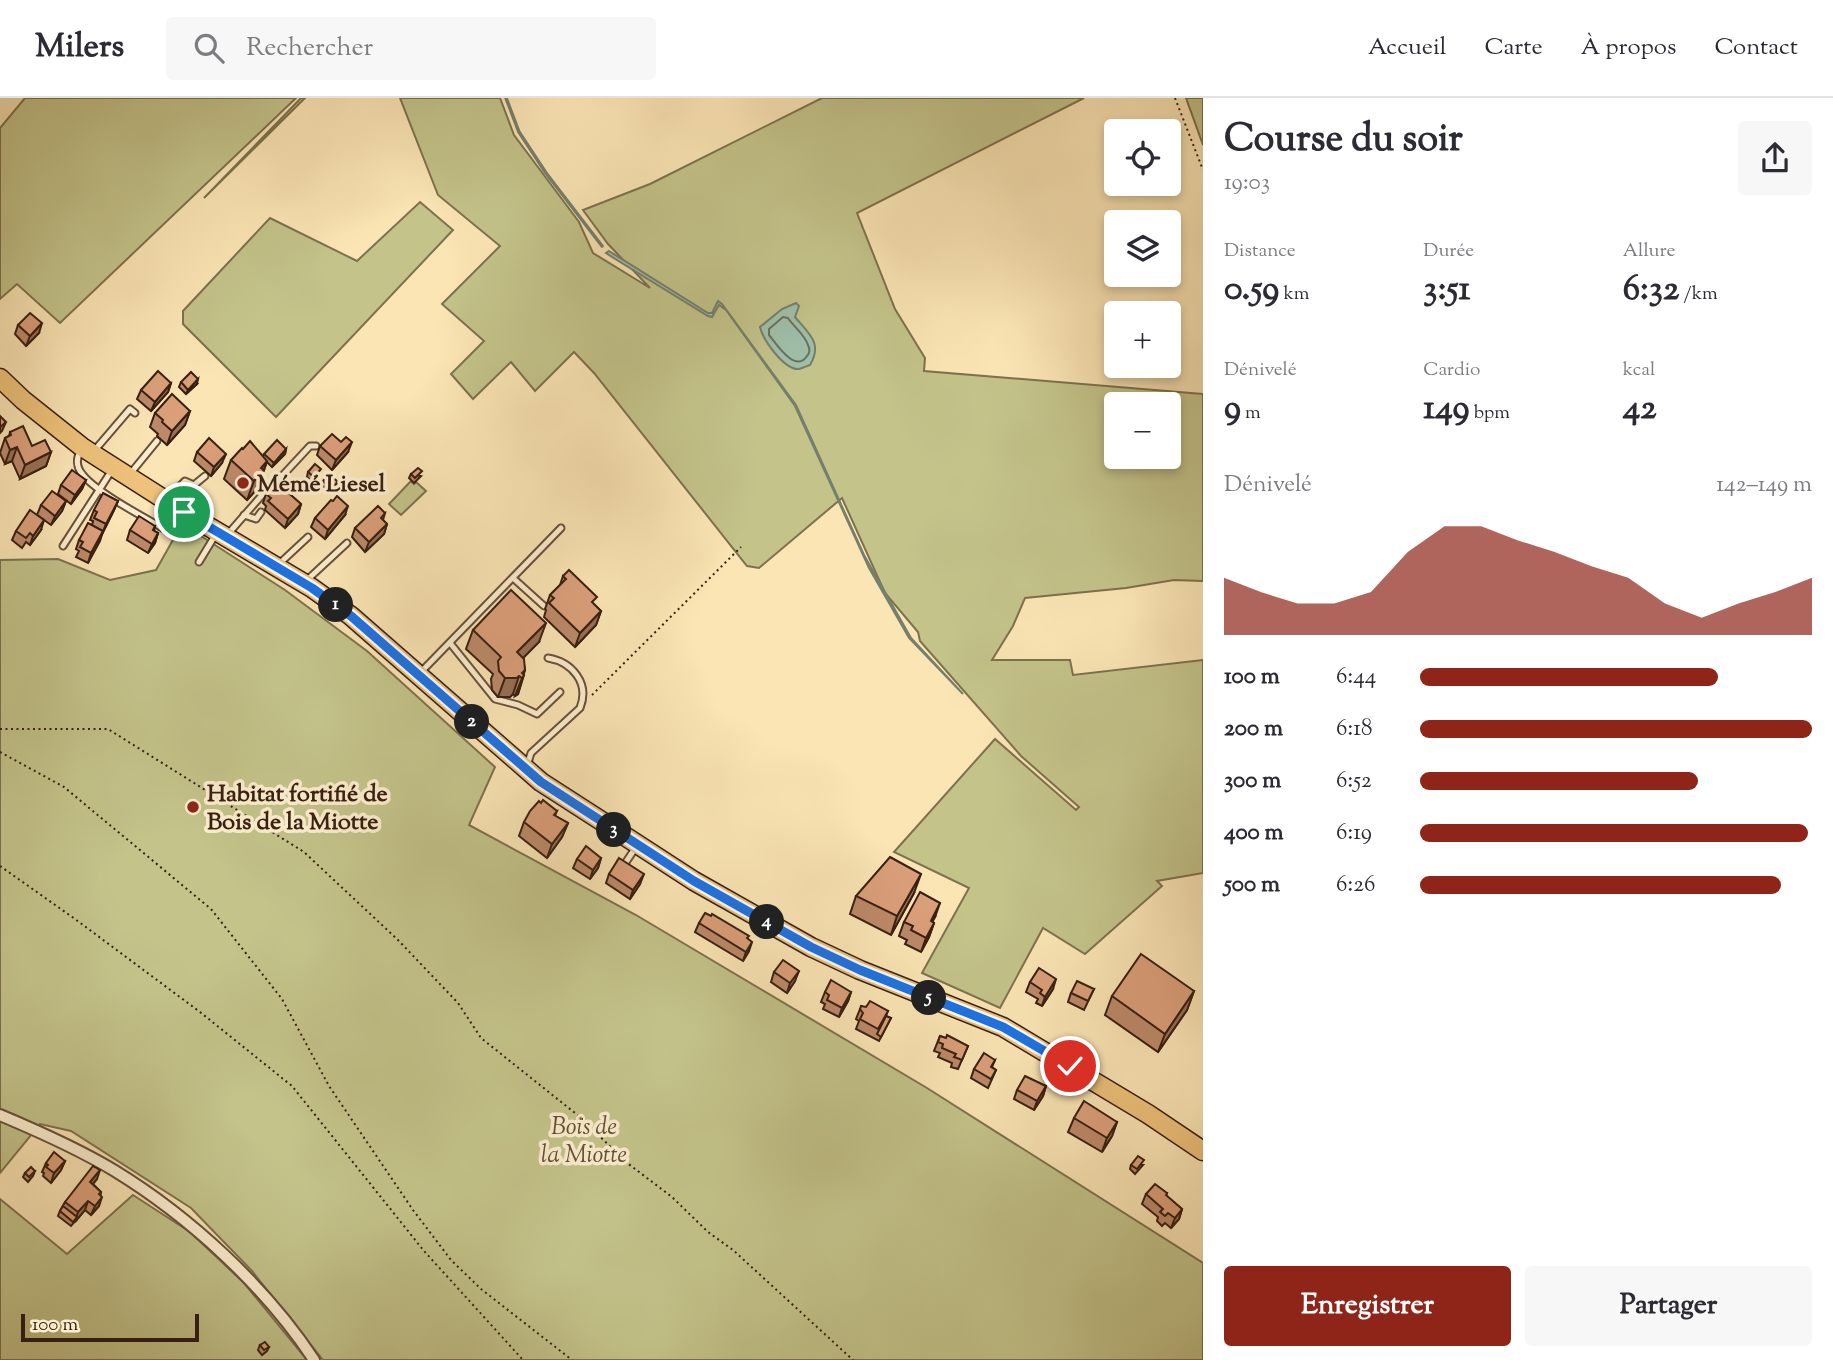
<!DOCTYPE html>
<html lang="fr">
<head>
<meta charset="utf-8">
<style>
  body { margin:0; font-family:"Sorts Mill Goudy",serif; background:#f7f7f7; color:#2b2b33; height:100vh; display:flex; flex-direction:column; font-size:26px; white-space:nowrap }
  * { box-sizing:border-box; margin:0 }
  p { font-size:23px; color:#7c7c81 }
  .icon { flex:none; width:38px; height:38px; fill:none; stroke:currentColor; stroke-width:2; stroke-linecap:round; stroke-linejoin:round }
  .map { position:relative; flex:1; overflow:hidden }
  .panel { display:flex; flex-direction:column; background:#fff; width:630px }
  .panel>* { flex:none }
  .buttons { position:absolute; left:1104px; top:21px; display:grid; gap:14px }
  .buttons a { display:grid; place-items:center; width:77px; height:77px; border-radius:7px; background:#fff; box-shadow:0 4px 10px #0003; font-size:35px }
  .scale { position:absolute; left:21px; bottom:18px; width:178px; box-sizing:border-box; padding-left:7px; border:4px solid #371f12; border-top:0; font-size:19px; line-height:24px; white-space:nowrap; color:#371f12; -webkit-text-stroke:5px #fceecf; paint-order:stroke }
  .pin { position:absolute; display:grid; place-items:center; width:60px; height:60px; color:#fff; margin:-30px; border:4px solid #fff; border-radius:50%; box-shadow:0 2px 7px #0007 }
  .km { position:absolute; width:35px; height:35px; margin:-18px; border-radius:50%; background:#222; color:#fff; font-size:19px; line-height:35px; text-align:center }
  .round { display:grid; place-items:center; flex:none; width:74px; height:74px; border-radius:7px; background:#f7f7f7 }
  .head { display:flex; align-items:center; justify-content:space-between; height:119px; padding:0 21px }
  h1 { font-size:38px; font-weight:700; line-height:52px }
  .stats { display:grid; grid-template-columns:repeat(3,1fr); gap:10px; height:119px; padding:7px 21px }
  .stats div { display:grid; align-content:center }
  .stats b { font-size:35px; font-weight:700 }
  .stats small { font-size:19px; font-weight:400 }
  .stats p { font-size:19px }
  .chart { height:196px; padding:14px 21px }
  .chart p { display:flex; justify-content:space-between }
  .chart svg { width:100%; height:126px; margin-top:7px; fill:#8f2418; opacity:.7 }
  .primary-button { display:flex; gap:14px; margin-top:auto; padding:14px 21px }
  .primary-button a { flex:1; height:80px; border-radius:7px; background:#8f2418; color:#fff; font-size:28px; font-weight:700; line-height:80px; text-align:center }
  .primary-button a+a { background:#f7f7f7; color:#2b2b33 }
  ul { padding:0 21px; list-style:none; font-size:23px }
  li { display:grid; grid-template-columns:112px 84px 1fr; align-items:center; height:52px }
  li i { height:18px; border-radius:9px; background:#8f2418 }
  header { display:flex; align-items:center; gap:42px; box-sizing:border-box; height:98px; padding:0 35px; background:#fff; border-bottom:2px solid #e1e1e2 }
  header strong { font-size:33px }
  nav { display:flex; gap:38px; margin-inline-start:auto; font-size:24px }
  .search { width:490px; height:63px; background:#f7f7f7; display:flex; align-items:center; gap:18px; box-sizing:border-box; padding:0 24px; border-radius:7px; color:#7c7c81; font-size:26px }
  main { display:flex; flex:1; min-height:0 }
  .map>svg:first-child { display:block }
  .green { fill:#c3c38a; stroke:#7d714e; stroke-width:2; fill-rule:evenodd }
  .water { fill:#9fbfaa; stroke:#757f6d; stroke-width:2 }
  .lines { fill:none; stroke-linecap:round; stroke-linejoin:round }
  .shore { stroke:#6b6f5e; stroke-width:2 }
  .stream { stroke:#757f6d; stroke-width:3.5 }
  .lane-casing { stroke:#68503b; stroke-width:9 }
  .street-casing { stroke:#68503b; stroke-width:14 }
  .primary-casing { stroke:#371f12; stroke-width:21 }
  .path { stroke:#371f12; stroke-width:2; stroke-dasharray:2 3.5; stroke-linecap:butt }
  .lane { stroke:#fceecf; stroke-width:5 }
  .street { stroke:#fceecf; stroke-width:10 }
  .primary { stroke:#eec27a; stroke-width:18 }
  .wall { fill:#bc8969; stroke:#371f12; stroke-width:2 }
  .shaded-wall { fill:#996f55; stroke:#371f12; stroke-width:2 }
  .building { fill:#db9f7a; stroke:#371f12; stroke-width:2 }
  .route-casing { stroke:#fff; stroke-width:14 }
  .route { stroke:#1a73e8; stroke-width:9 }
  .poi-dot { fill:#8f2418; stroke:#fceecf; stroke-width:2.5 }
  .labels { text-anchor:middle; stroke-width:7; stroke-linejoin:round; paint-order:stroke }
  .poi-label { font-size:24px; font-weight:bold; fill:#371f12; stroke:#fceecf; text-anchor:start }
  .park-label { font-size:24px; font-style:italic; fill:#615036; stroke:#fceecf }
</style>
</head>
<body>
<header>
<strong>Milers</strong>
<div class="search"><svg class="icon" aria-label="search" viewBox="0 0 24 24"><circle cx="10" cy="10" r="6"/><path d="M15 15l6 6"/></svg>Rechercher</div>
<nav><a>Accueil</a><a>Carte</a><a>À propos</a><a>Contact</a></nav>
</header>
<main>
<div class="map">
<svg width="1203" height="1262" viewBox="0 0 1203 1262">
  <rect width="100%" height="100%" fill="#fbe5b5"/>
  <filter id="stains"><feTurbulence type="fractalNoise" baseFrequency=".00286" numOctaves="4"/><feColorMatrix values="0 0 0 0 .2 0 0 0 0 .09 0 0 0 0 .02 0 0 0 .5 -.17"/></filter>
  <radialGradient id="worn" r=".72"><stop offset=".6" stop-color="#630" stop-opacity="0"/><stop offset="1" stop-color="#630" stop-opacity=".3"/></radialGradient>
  <g class="green">
    <polygon points="25,0 296,0 60,225 17,186 0,201 0,30"/>
    <polygon points="301,0 305,0 204,100"/>
    <path d="M400,0H500L514,37L579,124L593,155L650,190L608,146L583,112L650,86L822,0H1084L857,115L895,211L925,260L924,273L1203,296V483L1174,482L1126,490L1025,500L1013,528L992,562H1070L1073,577L1203,562V775L1157,783L1162,788L1085,856L1043,830L1000,910L922,875L969,790L894,754L995,641L1076,712L1079,709L1021,658L920,543L918,534L885,495L842,400L759,470L747,468L594,275L574,254L535,293L511,264L473,301L451,276L484,243L442,206L500,148L438,97ZM1116,306H1169V359H1116Z"/>
    <polygon points="1186,0 1203,0 1203,47"/>
    <polygon points="420,104 453,132 276,319 183,226 183,213 270,120 357,163"/>
    <polygon points="411,383 414,386 416,384 426,393 401,417 389,406"/>
    <polygon points="187,429 285,492 367,553 495,669 469,727 636,817 927,990 1203,1165 1203,1262 323,1262 252,1173 191,1110 71,1033 40,1026 0,1075 0,462 58,461 110,482 156,472 178,433"/>
    <polygon points="133,1097 190,1134 244,1185 307,1262 0,1262 0,1101 67,1156"/>
  </g>
  <g class="water">
    <polygon points="609,153 708,215 712,215 718,203 722,206 796,307 864,457 911,540 963,596 909,540 869,470 795,308 726,212 719,207 712,219 708,218 612,159 606,155"/>
    <path d="M796,205L799,208L795,219C809,236 823,245 810,267C807,268 803,270 799,271C784,272 763,242 760,229L782,211Z"/>
  </g>
  <g class="lines">
    <path class="shore" d="M783,219L788,220C794,229 805,237 808,247C810,251 810,255 807,258C795,276 776,245 769,237V231Z"/>
    <polyline class="stream" points="506,0 519,34 546,75 602,148"/>
    <defs>
      <g id="lane">
        <path d="M81,352C76,360 76,369 83,377C96,394 147,421 168,433L175,430L183,416"/>
        <polyline points="94,353 130,311 135,315"/>
        <polyline points="130,376 157,343"/>
        <polyline points="168,400 185,383 194,387 205,378"/>
        <polyline points="244,417 256,421 261,414"/>
        <polyline points="228,436 277,380 283,377 310,348 316,348"/>
        <polyline points="63,448 112,372"/>
        <polyline points="199,464 216,436"/>
        <polyline points="279,466 308,439"/>
        <polyline points="513,480 544,508"/>
        <polyline points="306,483 347,445"/>
        <polyline points="450,545 495,601 518,607 537,616 560,594"/>
        <polyline points="421,574 561,430"/>
        <path d="M527,668L531,655L580,610C590,585 572,564 548,560"/>
        <polyline points="622,770 636,749"/>
      </g>
      <path id="street" d="M0,1017C38,1033 79,1051 115,1073C190,1119 265,1188 314,1262"/>
      <polyline id="primary" points="0,280 23,302 82,349 184,414 312,490 351,518 541,684 617,733 694,783 811,849 860,872 1003,929 1148,1016 1203,1053"/>
    </defs>
    <use href="#lane" class="lane-casing"/>
    <use href="#street" class="street-casing"/>
    <use href="#primary" class="primary-casing"/>
    <g class="path">
      <polyline points="1175,0 1203,72"/>
      <polyline points="592,597 741,449"/>
      <polyline points="0,631 108,631 304,754 398,842 458,905 481,940 580,1019 626,1064 672,1099 708,1134 733,1152 853,1262"/>
      <polyline points="0,654 64,689 211,811 282,901 329,988 413,1112 451,1162 481,1191 572,1262"/>
      <polyline points="0,768 75,821 200,914 292,988 424,1153 523,1262"/>
    </g>
    <use href="#lane" class="lane"/>
    <use href="#street" class="street"/>
    <use href="#primary" class="primary"/>
  </g>
  <g class="wall">
    <polygon points="18,227 39,235 26,248 15,236"/>
    <polygon points="181,284 197,286 186,296 179,289"/>
    <polygon points="171,285 168,294 151,313 137,301 141,292"/>
    <polygon points="190,313 185,327 167,347 157,338 158,336 150,329 155,315"/>
    <polygon points="10,334 32,348 51,354 46,368 20,381 12,363 5,366 0,355 5,340 9,338"/>
    <polygon points="320,348 348,354 332,372 317,357"/>
    <polygon points="286,351 285,356 272,369 267,364 257,391 247,402 224,381 231,362 263,358 264,356"/>
    <polygon points="197,354 222,365 211,378 194,363"/>
    <polygon points="308,374 319,376 312,384 307,379"/>
    <polygon points="411,376 421,378 414,385 409,380"/>
    <polygon points="86,382 82,391 71,406 58,396 61,387"/>
    <polygon points="323,383 338,384 336,388 330,395 322,387"/>
    <polygon points="284,391 301,406 298,416 285,430 265,412 266,408 263,405 266,396"/>
    <polygon points="66,403 62,413 51,427 37,417 41,407"/>
    <polygon points="118,403 114,412 88,465 76,459 79,453 76,451 79,442 92,427 93,423 90,422 94,412"/>
    <polygon points="385,415 383,422 387,426 384,436 365,454 352,439 355,430"/>
    <polygon points="345,417 325,441 311,429 315,420"/>
    <polygon points="155,428 154,433 158,435 155,445 148,455 127,442 130,432"/>
    <polygon points="41,432 30,447 26,444 22,450 12,442 16,433"/>
    <polygon points="563,478 601,513 596,527 575,549 544,519 546,512 545,511 550,497 560,487"/>
    <polygon points="473,532 539,544 523,560 525,572 518,596 515,598 513,596 510,599 498,599 492,592 491,581 493,576 466,551"/>
    <polygon points="557,713 555,718 568,725 562,739 547,760 519,738 524,724"/>
    <polygon points="601,760 598,770 590,781 573,770 577,761"/>
    <polygon points="609,776 640,786 630,801 606,785"/>
    <polygon points="914,795 891,837 850,816 856,798"/>
    <polygon points="935,819 932,823 934,825 929,839 921,854 905,846 907,842 899,838 904,824"/>
    <polygon points="699,825 748,841 749,853 743,863 695,834"/>
    <polygon points="774,874 795,883 787,895 771,884"/>
    <polygon points="1030,884 1053,891 1042,908 1036,905 1038,901 1026,894"/>
    <polygon points="1094,891 1084,912 1068,904 1071,895"/>
    <polygon points="1194,893 1187,912 1158,954 1105,917 1112,898"/>
    <polygon points="825,894 851,894 848,903 839,919 823,911 825,906 821,904"/>
    <polygon points="860,911 888,913 886,918 891,920 879,943 856,931 859,923 856,921"/>
    <polygon points="940,938 968,948 958,971 951,969 952,965 938,959 940,955 934,953"/>
    <polygon points="995,962 992,969 996,972 988,990 971,980 974,971"/>
    <polygon points="1046,988 1043,998 1034,1012 1014,1001 1017,992"/>
    <polygon points="1074,1020 1117,1024 1112,1038 1102,1054 1068,1034"/>
    <polygon points="65,1063 61,1072 51,1085 43,1078 44,1075 42,1074 46,1065"/>
    <polygon points="1131,1067 1143,1067 1135,1076 1130,1071"/>
    <polygon points="35,1073 33,1078 28,1084 23,1079 25,1075"/>
    <polygon points="97,1081 93,1086 101,1094 99,1108 91,1117 85,1112 71,1128 58,1118 60,1113 65,1104"/>
    <polygon points="1167,1095 1166,1098 1182,1111 1179,1121 1171,1130 1165,1125 1162,1128 1157,1123 1158,1119 1142,1106 1146,1096"/>
    <polygon points="260,1247 269,1249 267,1253 262,1257 258,1252"/>
  </g>
  <g class="shaded-wall">
    <polygon points="42,225 39,235 26,248 30,238"/>
    <polygon points="198,281 197,286 186,296 188,292"/>
    <polygon points="171,285 168,294 151,313 155,304"/>
    <polygon points="190,313 185,327 167,347 172,333"/>
    <polygon points="6,324 2,333 0,335 0,329"/>
    <polygon points="352,344 348,354 332,372 336,362"/>
    <polygon points="17,349 12,363 5,366 10,352"/>
    <polygon points="286,351 285,356 272,369 274,365"/>
    <polygon points="51,354 46,368 20,381 25,367"/>
    <polygon points="226,356 222,365 211,378 214,369"/>
    <polygon points="267,363 257,391 247,402 254,383 261,370"/>
    <polygon points="86,382 82,391 71,406 75,397"/>
    <polygon points="66,403 62,413 51,427 55,418"/>
    <polygon points="118,403 114,412 102,436 106,426"/>
    <polygon points="301,406 298,416 285,430 288,421"/>
    <polygon points="348,408 345,417 325,441 328,432"/>
    <polygon points="44,422 41,432 30,447 33,438"/>
    <polygon points="387,426 384,436 365,454 369,444"/>
    <polygon points="103,433 100,443 88,465 91,455"/>
    <polygon points="158,435 155,445 148,455 152,446"/>
    <polygon points="601,513 596,527 575,549 580,535"/>
    <polygon points="546,525 539,544 510,573 517,554"/>
    <polygon points="525,572 522,580 524,577 518,596 515,598 522,580 522,575"/>
    <polygon points="519,578 513,596 510,599 498,599 505,580"/>
    <polygon points="568,725 562,739 547,760 552,746"/>
    <polygon points="601,760 598,770 590,781 593,772"/>
    <polygon points="644,776 640,786 630,801 633,792"/>
    <polygon points="921,776 914,795 891,837 897,818"/>
    <polygon points="940,805 935,819 925,837 931,823"/>
    <polygon points="934,825 929,839 921,854 926,840"/>
    <polygon points="752,844 749,853 743,863 746,854"/>
    <polygon points="799,873 795,883 787,895 790,885"/>
    <polygon points="1056,881 1053,891 1042,908 1045,899"/>
    <polygon points="1194,893 1187,912 1158,954 1165,936"/>
    <polygon points="851,894 848,903 839,919 842,910"/>
    <polygon points="1046,988 1043,998 1034,1012 1037,1003"/>
    <polygon points="1117,1024 1112,1038 1102,1054 1107,1040"/>
    <polygon points="65,1063 61,1072 51,1085 54,1075"/>
    <polygon points="100,1072 97,1081 87,1093 90,1084"/>
    <polygon points="102,1099 99,1108 91,1117 95,1108"/>
    <polygon points="88,1103 85,1112 75,1124 78,1114"/>
    <polygon points="1182,1111 1179,1121 1171,1130 1175,1120"/>
  </g>
  <g class="building">
    <polygon points="30,215 42,225 30,238 18,227"/>
    <polygon points="158,273 171,285 155,304 141,292"/>
    <polygon points="191,274 198,281 188,292 181,284"/>
    <polygon points="172,296 190,313 172,333 162,324 163,322 155,315"/>
    <polygon points="0,318 6,324 0,329"/>
    <polygon points="23,328 32,348 45,342 51,354 25,367 17,349 10,352 5,340 11,337 10,334"/>
    <polygon points="332,336 341,344 346,339 352,344 336,362 320,348"/>
    <polygon points="209,340 226,356 214,369 197,354"/>
    <polygon points="277,342 286,351 274,365 264,356"/>
    <polygon points="250,343 267,363 261,370 264,372 254,383 231,362 242,350 243,351"/>
    <polygon points="315,366 321,371 314,379 308,374"/>
    <polygon points="418,370 422,373 415,380 411,376"/>
    <polygon points="72,372 86,382 75,397 61,387"/>
    <polygon points="329,376 338,384 331,390 323,383"/>
    <polygon points="278,383 285,388 284,391 301,406 288,421 268,403 271,400 266,396"/>
    <polygon points="52,393 66,403 55,418 41,407"/>
    <polygon points="103,395 118,403 106,426 94,420 97,414 94,412"/>
    <polygon points="337,398 348,408 328,432 315,420 331,402 333,403"/>
    <polygon points="378,408 385,415 381,420 387,426 369,444 355,430"/>
    <polygon points="30,412 44,422 33,438 30,435 26,440 16,433"/>
    <polygon points="139,418 155,428 153,432 158,435 152,446 130,432"/>
    <polygon points="88,425 103,433 91,455 80,449 83,444 79,442"/>
    <polygon points="569,472 597,499 592,504 601,513 580,535 549,505 554,500 550,497 566,481 563,478"/>
    <polygon points="511,492 546,525 517,554 524,561 525,572 522,575 524,577 522,580 519,578 517,580 505,580 499,573 498,563 501,559 473,532"/>
    <polygon points="543,702 557,713 554,717 568,725 552,746 524,724 530,713 539,703 541,705"/>
    <polygon points="586,748 601,760 593,772 577,761"/>
    <polygon points="890,759 921,776 897,818 856,798"/>
    <polygon points="619,760 644,776 633,792 609,776"/>
    <polygon points="920,794 940,805 931,823 934,825 926,840 911,832 913,828 904,824"/>
    <polygon points="705,815 711,818 712,816 749,838 747,840 752,844 746,854 699,825"/>
    <polygon points="1141,856 1194,893 1165,936 1112,898"/>
    <polygon points="783,862 799,873 790,885 774,874"/>
    <polygon points="1039,870 1056,881 1045,899 1040,895 1042,892 1030,884"/>
    <polygon points="831,882 851,894 842,910 827,902 829,897 825,894"/>
    <polygon points="1077,883 1094,891 1088,903 1071,895"/>
    <polygon points="870,903 888,913 878,931 860,921 863,915 860,911 861,908 866,909"/>
    <polygon points="886,918 891,920 881,939 877,936"/>
    <polygon points="947,937 968,948 962,962 954,959 956,956 942,950 943,946 938,944 940,938 946,940"/>
    <polygon points="984,955 995,962 991,969 996,972 991,981 974,971"/>
    <polygon points="1025,978 1046,988 1037,1003 1017,992"/>
    <polygon points="1084,1003 1117,1024 1107,1040 1074,1020"/>
    <polygon points="54,1054 65,1063 54,1075 46,1069 48,1067 46,1065"/>
    <polygon points="1138,1058 1144,1062 1137,1071 1131,1067"/>
    <polygon points="93,1068 100,1072 90,1084 101,1094 99,1096 102,1099 95,1108 88,1103 78,1114 65,1104"/>
    <polygon points="31,1069 35,1073 29,1079 25,1075"/>
    <polygon points="1155,1086 1167,1095 1166,1097 1182,1111 1175,1120 1168,1115 1165,1118 1160,1114 1163,1111 1146,1096"/>
    <polygon points="63,1108 77,1119 73,1124 60,1113"/>
    <polygon points="265,1244 269,1249 264,1252 260,1247"/>
  </g>
  <g class="lines">
    <defs>
      <polyline id="route" points="184,414 312,490 351,518 541,684 694,783 811,849 860,872 1003,929 1070,968"/>
    </defs>
    <use href="#route" class="route-casing"/>
    <use href="#route" class="route"/>
  </g>
  <g class="poi-dot">
    <circle cx="243" cy="385" r="7"/>
    <circle cx="193" cy="709" r="7"/>
  </g>
  <g class="labels">
    <g class="poi-label">
      <text x="257" y="393">Mémé Liesel</text>
      <text x="207" y="703">Habitat fortifié de<tspan x="207" dy="28">Bois de la Miotte</tspan></text>
    </g>
    <g class="park-label">
      <text x="584" y="1036">Bois de<tspan x="584" dy="28">la Miotte</tspan></text>
    </g>
  </g>
  <rect width="100%" height="100%" filter="url(#stains)"/>
  <rect width="100%" height="100%" fill="url(#worn)"/>
</svg>
<div class="buttons">
<a><svg class="icon" aria-label="locate" viewBox="0 0 24 24"><circle cx="12" cy="12" r="6"/><path d="M12 2v4M12 18v4M2 12h4M18 12h4"/></svg></a>
<a><svg class="icon" aria-label="layers" viewBox="0 0 24 24"><path d="M12 4l9 5-9 5-9-5zM3 14l9 5 9-5"/></svg></a>
<a>+</a>
<a>−</a>
</div>
<div class="scale">100 m</div>
<div class="pin" style="left:184px;top:414px;background:#1e9e55"><svg class="icon" aria-label="arrive" viewBox="0 0 24 24"><path d="M6 21V4h12l-3 4 3 4H6"/></svg></div>
<div class="pin" style="left:1070px;top:968px;background:#d93025"><svg class="icon" aria-label="check" viewBox="0 0 24 24"><path d="M5 12l5 5 9-10"/></svg></div>
<b class="km" style="left:336px;top:507px">1</b>
<b class="km" style="left:472px;top:624px">2</b>
<b class="km" style="left:614px;top:732px">3</b>
<b class="km" style="left:767px;top:824px">4</b>
<b class="km" style="left:929px;top:900px">5</b>
</div>
<section class="panel">
<div class="head"><div><h1>Course du soir</h1><p>19:03</p></div><a class="round"><svg class="icon" aria-label="share" viewBox="0 0 24 24"><path d="M12 15V3M7 8l5-5 5 5M5 13v7h14v-7"/></svg></a></div>
<div class="stats">
<div><p>Distance</p><b>0.59<small> km</small></b></div>
<div><p>Durée</p><b>3:51</b></div>
<div><p>Allure</p><b>6:32<small> /km</small></b></div>
</div>
<div class="stats">
<div><p>Dénivelé</p><b>9<small> m</small></b></div>
<div><p>Cardio</p><b>149<small> bpm</small></b></div>
<div><p>kcal</p><b>42</b></div>
</div>
<div class="chart"><p><span>Dénivelé</span>142–149 m</p>
<svg viewBox="0 0 160 44" preserveAspectRatio="none"><path d="M0 44V24L10 29L20 33L30 33L40 29L50 15L60 6L70 6L80 11L90 15L100 20L110 24L120 33L130 38L140 33L150 29L160 24V44z"/></svg>
</div>
<ul>
<li><b>100 m</b>6:44<i style="width:76%"></i></li>
<li><b>200 m</b>6:18<i style="width:100%"></i></li>
<li><b>300 m</b>6:52<i style="width:71%"></i></li>
<li><b>400 m</b>6:19<i style="width:99%"></i></li>
<li><b>500 m</b>6:26<i style="width:92%"></i></li>
</ul>
<div class="primary-button"><a>Enregistrer</a><a>Partager</a></div>
</section>
</main>
</body>
</html>
